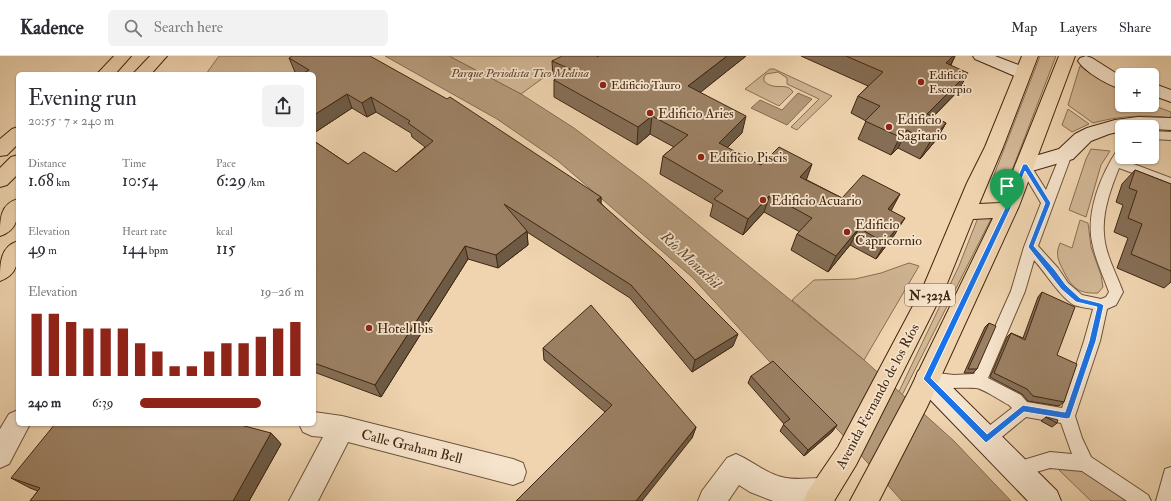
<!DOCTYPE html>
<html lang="en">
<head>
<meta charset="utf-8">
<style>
  body { margin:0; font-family:"IM FELL Double Pica",serif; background:#f2f2f3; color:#2b2b33; height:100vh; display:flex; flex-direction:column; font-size:15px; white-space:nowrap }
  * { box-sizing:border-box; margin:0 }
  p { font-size:13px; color:#7c7c81 }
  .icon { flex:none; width:22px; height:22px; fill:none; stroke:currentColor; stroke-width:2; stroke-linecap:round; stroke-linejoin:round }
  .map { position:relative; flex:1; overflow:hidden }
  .details { position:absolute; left:16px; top:16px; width:300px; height:354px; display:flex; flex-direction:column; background:#fff; border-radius:6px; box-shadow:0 1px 3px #0004 }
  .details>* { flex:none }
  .buttons { position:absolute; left:1115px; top:12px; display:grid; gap:8px }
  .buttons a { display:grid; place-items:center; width:44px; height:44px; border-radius:6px; background:#fff; box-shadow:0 1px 3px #0004; font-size:20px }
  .pin { position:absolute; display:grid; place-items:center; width:34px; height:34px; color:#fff; margin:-41px -17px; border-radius:50% 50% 50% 0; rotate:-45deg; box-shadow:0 0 4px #0007 }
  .pin .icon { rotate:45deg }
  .round { display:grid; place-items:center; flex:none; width:42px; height:42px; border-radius:6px; background:#f2f2f3 }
  .head { display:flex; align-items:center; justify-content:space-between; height:68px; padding:0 12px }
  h1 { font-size:22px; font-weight:600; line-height:30px }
  .figures { display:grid; grid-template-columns:repeat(3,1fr); gap:6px; height:68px; padding:4px 12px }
  .figures div { display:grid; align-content:center }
  .figures b { font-size:17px; font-weight:600 }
  .figures small { font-size:11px; font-weight:400 }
  .figures p { font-size:11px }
  .chart { height:112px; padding:8px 12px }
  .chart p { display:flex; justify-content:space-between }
  .chart svg { width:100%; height:72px; margin-top:4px; stroke:#8f2418; stroke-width:6 }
  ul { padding:0 12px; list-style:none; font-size:13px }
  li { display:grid; grid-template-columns:64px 48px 1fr; align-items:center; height:30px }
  li i { height:10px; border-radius:5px; background:#8f2418 }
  header { display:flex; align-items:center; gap:24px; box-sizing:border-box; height:56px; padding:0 20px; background:#fff; border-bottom:1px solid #e1e1e2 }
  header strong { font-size:19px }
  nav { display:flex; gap:22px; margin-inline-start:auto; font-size:14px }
  .search { width:280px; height:36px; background:#f2f2f3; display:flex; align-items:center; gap:10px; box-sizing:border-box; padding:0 14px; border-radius:6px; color:#7c7c81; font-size:15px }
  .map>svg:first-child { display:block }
  .green { fill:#d1b694; stroke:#896e52 }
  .water { fill:#b49979; stroke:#866b4f }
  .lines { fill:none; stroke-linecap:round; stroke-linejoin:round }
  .lane-casing { stroke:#6c5238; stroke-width:2 }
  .street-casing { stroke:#6c5238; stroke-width:2 }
  .secondary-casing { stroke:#412610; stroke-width:2 }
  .primary-casing { stroke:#412610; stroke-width:2 }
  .highway-casing { stroke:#412610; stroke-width:2 }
  .lane { fill:#f5e3cb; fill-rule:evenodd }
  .street { fill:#f5e3cb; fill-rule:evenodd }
  .secondary { fill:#f5e3cb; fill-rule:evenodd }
  .primary { fill:#efd4af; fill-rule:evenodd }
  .highway { fill:#efd4af; fill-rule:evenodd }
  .wall { fill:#856e55; stroke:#412610 }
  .shaded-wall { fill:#6c5a45; stroke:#412610 }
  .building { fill:#9b8063; stroke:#412610 }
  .route { fill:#1a73e8; stroke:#fff; fill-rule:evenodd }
  .poi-dot { fill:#8f2418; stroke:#f5e3cb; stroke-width:1.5 }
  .labels { text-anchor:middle; stroke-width:3.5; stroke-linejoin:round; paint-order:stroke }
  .far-park-label { font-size:12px; font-style:italic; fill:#5e432a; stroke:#f5e3cb }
  .far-poi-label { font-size:12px; fill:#412610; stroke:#f5e3cb; text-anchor:start }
  .shield { fill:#f5e3cb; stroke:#775f48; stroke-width:1 }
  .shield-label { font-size:13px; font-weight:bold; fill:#412610 }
  .poi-label { font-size:14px; fill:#412610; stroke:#f5e3cb; text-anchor:start }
  .street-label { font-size:14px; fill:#412610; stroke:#f5e3cb }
  .water-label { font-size:15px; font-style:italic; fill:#644830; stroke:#f5e3cb }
</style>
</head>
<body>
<header>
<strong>Kadence</strong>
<div class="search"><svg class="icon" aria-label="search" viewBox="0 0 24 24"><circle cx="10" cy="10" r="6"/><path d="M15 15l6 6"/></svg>Search here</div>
<nav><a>Map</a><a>Layers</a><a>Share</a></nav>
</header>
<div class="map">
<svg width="1171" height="445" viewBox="0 0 1171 445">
  <rect width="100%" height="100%" fill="#efd4af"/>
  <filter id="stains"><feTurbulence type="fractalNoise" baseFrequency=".005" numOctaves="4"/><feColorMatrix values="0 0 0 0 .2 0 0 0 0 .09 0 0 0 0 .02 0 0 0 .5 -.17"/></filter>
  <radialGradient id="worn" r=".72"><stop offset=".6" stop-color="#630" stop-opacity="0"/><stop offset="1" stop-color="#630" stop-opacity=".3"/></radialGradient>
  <g class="green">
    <polygon points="219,0 310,0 295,18 206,18"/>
    <polygon points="449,0 601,0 577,7 547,19 521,38"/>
    <polygon points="1040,0 1056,0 1006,130 992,124"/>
    <path d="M1080,10L1098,22L1122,35V49H1152L1171,56V62C1144,58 1119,60 1093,67L1068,49Z"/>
    <path d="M770,13H774L832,40L797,74L791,71L819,43L787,28V22L778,16L766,18L764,21V25C774,36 787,25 793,36L779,50L745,33Z"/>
    <polygon points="1068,53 1089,68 1072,76 1062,69"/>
    <polygon points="1091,93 1110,95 1101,109 1086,161 1069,154 1086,103"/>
    <polygon points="979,159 993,159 885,373 882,371 959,210"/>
    <path d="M1080,164L1088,167L1091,191L1101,219L1103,231L1098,237C1079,238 1072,232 1064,216C1058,204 1055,199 1060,187L1072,192Z"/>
    <polygon points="909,207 919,210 864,304 792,244 814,224 855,223 881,217"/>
    <path d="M1063,411C1088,412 1108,430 1126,445H1091L1059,414Z"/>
  </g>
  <g class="water">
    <polygon points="385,0 449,0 521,38 574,72 646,126 864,304 954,385 1011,445 902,445 840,376 780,317 692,221 558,105 497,63"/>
    <polygon points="798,37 812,43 787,69 751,52 760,44 782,54"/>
  </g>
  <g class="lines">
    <defs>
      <g id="lane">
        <polygon points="1152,75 1171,76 1171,84 1152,83"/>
        <path d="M1122,92V101H1125L1123,104L1171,122V131L1119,112C1111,132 1102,156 1104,178C1105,198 1116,217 1123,236L1116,249L1107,253L1100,285L1075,360L1082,382L1091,401L1148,439L1151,445H1127L1082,415L1050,412L1016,422L1010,420L1007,414L1010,408L1050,396L1072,398L1061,367L1026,361L992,389L986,391L980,389L978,383L980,377L1012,352L1009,349C1001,345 984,333 976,332C958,331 940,334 922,328L920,323L922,318L928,316L954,319L974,318L1011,235L1024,191L1041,147L1019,110L1021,107L1025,106L1029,107L1046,134L1062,95L1066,94L1070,95L1072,98L1038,190L1058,212L1068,227L1082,239L1101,243L1106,241L1109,236C1103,219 1095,203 1092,186C1086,156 1101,118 1118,93ZM1034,204C1045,216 1061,242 1074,249C1080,251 1087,252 1093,253L1084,285L1062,352L1027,346L1021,339L988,322L1025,235Z"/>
        <polygon points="1171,411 1171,445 1156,445 1165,413"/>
      </g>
      <g id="street">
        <polygon points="18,354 18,368 30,368 9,408 0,412 0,373 9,358"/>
        <polygon points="314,356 342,360 513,403 523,407 526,416 523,425 513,429 348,386 318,445 289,445 323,381 312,380 303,376 299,368 314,368"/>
        <path d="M736,398C753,405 767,419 786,422C803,425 818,419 835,425L839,435L834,445H773L750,436L739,429L728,445H698L702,435L727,402Z"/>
      </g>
      <g id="secondary">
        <polygon points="973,0 995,0 1029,13 1031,17 1029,21 1023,22 1017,21 975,3"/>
        <path d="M1086,0L1092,2L1122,21V33C1109,30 1085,16 1078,5L1080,2Z"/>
        <polygon points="1152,27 1171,34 1171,46 1152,39"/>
        <polygon points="1138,61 1171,62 1171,74 1152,73 1152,71 1122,71 1122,75 1109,78 1091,85 1073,103 1025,117 1018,115 1015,110 1018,105 1059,93 1075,78 1087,72 1115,64"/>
        <polygon points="927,312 936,315 1057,435 1061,445 1028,445 918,331 915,323 918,315"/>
      </g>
      <polygon id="primary" points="1022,0 1038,0 1003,91 979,148 1000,147 1059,0 1075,0 1019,150 927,351 879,445 850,445 909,335 993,162 973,163 946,230 856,409 834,445 804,445 808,435 838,391 924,229 967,127 985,91"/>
      <g id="highway">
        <polygon points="114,0 131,0 115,18 97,18"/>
        <polygon points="150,0 167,0 151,18 133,18"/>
        <polygon points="18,71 18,88 7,99 0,100 0,83 12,73"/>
        <polygon points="18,99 18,118 7,129 0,131 0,112 11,101"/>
        <path d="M18,143C18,159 19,174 0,180C0,163 0,148 18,143Z"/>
        <path d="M18,185C18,202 20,218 0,225C0,207 0,191 18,185Z"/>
      </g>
    </defs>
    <use href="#lane" class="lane-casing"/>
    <use href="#street" class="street-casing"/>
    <use href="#secondary" class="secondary-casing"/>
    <use href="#primary" class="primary-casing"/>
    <use href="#highway" class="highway-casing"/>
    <use href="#lane" class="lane"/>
    <use href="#street" class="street"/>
    <use href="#secondary" class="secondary"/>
    <use href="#primary" class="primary"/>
    <use href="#highway" class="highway"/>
  </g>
  <g class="wall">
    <polygon points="599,0 746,0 700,36 742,77 727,92 761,109 807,124 842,142 891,155 895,178 876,203 850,189 828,216 791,194 797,178 800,176 764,156 743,179 710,160 713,148 660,118 663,100 674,91 650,78 637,89 554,41 554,24 555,23 553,22 552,5 598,1"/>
    <polygon points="801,0 955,0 951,9 959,34 933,61 946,67 936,84 920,103 898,92 891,99 858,83 866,65 851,57 858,40 868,30"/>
    <polygon points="289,2 601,141 601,147 733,290 692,316 630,242 527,176 528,189 498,212 468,203 381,341 314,316 314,85 348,108 396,116 425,91 412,81 411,77 376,56 367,61 352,52 314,77 314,18 298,18 295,16"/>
    <polygon points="1135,114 1171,128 1171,226 1164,232 1117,212 1128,182 1114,176 1123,149 1116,146 1122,128"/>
    <polygon points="1042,236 1057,299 1064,346 1059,350 1028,345 1022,338 990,321 1007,281 1011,277 1023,282 1038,241"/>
    <polygon points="989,267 977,313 973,317 964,317 985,271"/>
    <polygon points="543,292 696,371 692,382 605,356 544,304"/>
    <polygon points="751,320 837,369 832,376 804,400 780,375 784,368 748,327"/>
    <polygon points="1046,361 1057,367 1052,371 1041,365"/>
    <polygon points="271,377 281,388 249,445 30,445 38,435 30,432 11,422"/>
  </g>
  <g class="shaded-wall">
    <polygon points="727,0 746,0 686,48 688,30"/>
    <polygon points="953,0 955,0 949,12 946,7"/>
    <polygon points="968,17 959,34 918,76 927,58"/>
    <polygon points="347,38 352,52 314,77 314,59"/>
    <polygon points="371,41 376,56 367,61 362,47"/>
    <polygon points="652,60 650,78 637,89 638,71"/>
    <polygon points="746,60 742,77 715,104 719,87"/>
    <polygon points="946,67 936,84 920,103 930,86"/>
    <polygon points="907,74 898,92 891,99 900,81"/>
    <polygon points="812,108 806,125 800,121"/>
    <polygon points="900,138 891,155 888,153"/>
    <polygon points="770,139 764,156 743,179 748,163"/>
    <polygon points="601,141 601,155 597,144"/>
    <polygon points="905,162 895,178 876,203 885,187"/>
    <polygon points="859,172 850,189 828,216 836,200"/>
    <polygon points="527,175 528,189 498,212 496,199"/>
    <polygon points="465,190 468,203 381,341 375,329"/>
    <polygon points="738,278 733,290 692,316 695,304"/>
    <polygon points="837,369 832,376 804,400 808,394"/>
    <polygon points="696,371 692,382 642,445 636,445"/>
    <polygon points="271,377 281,388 249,445 233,445"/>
  </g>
  <g class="building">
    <polygon points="292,0 370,0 447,43 450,41 601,141 597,144 662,202 738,278 695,304 631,229 504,148 527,175 496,199 465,190 375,329 314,307 314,85 348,108 364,96 396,116 433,85 408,67 410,65 371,41 362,47 347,38 314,59 314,18 302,18 309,14 289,2"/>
    <polygon points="562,0 596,0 598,1 599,0 727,0 688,30 746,60 719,87 761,109 779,91 812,108 800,121 842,142 863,119 900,138 888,153 905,162 885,187 859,172 836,200 797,178 812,162 770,139 748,163 714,143 723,135 663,100 688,79 652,60 638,71 554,24 570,13 552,5"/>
    <polygon points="846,0 953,0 946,7 968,17 927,58 946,67 930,86 907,74 900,81 865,65 880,50 858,40 883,16"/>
    <polygon points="1135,114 1171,128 1171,215 1131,198 1142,168 1128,162 1137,135 1129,132"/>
    <polygon points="1042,236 1075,251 1057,299 1077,308 1064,346 1033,340 1027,333 994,317 1011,277 1025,284"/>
    <polygon points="591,249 696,371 636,445 516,445 612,349 543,292"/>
    <polygon points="989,267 996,270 977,313 968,313"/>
    <polygon points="773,305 837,369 808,394 783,368 790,363 751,320"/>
    <polygon points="1046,361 1058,364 1057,367"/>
    <polygon points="55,368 237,368 271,377 233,445 30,445 40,432 11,422"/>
  </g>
  <path class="route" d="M1023,108H1027L1051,147L1034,190L1055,214L1066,229L1080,242L1100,247L1104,249L1096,285L1070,362L1067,363L1024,356L986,387L923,323L1004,154ZM1025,115L1045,147L1028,191L1061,233L1076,246L1097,251L1089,285L1065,356L1023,349L987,378L931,322L1010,154Z"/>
  <g class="poi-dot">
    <circle cx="921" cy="26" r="4"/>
    <circle cx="603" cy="29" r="4"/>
    <circle cx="650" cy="57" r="4"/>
    <circle cx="889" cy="71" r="4"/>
    <circle cx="701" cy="101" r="4"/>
    <circle cx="763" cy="144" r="4"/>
    <circle cx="847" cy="176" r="4"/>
    <circle cx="369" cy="272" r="4"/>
  </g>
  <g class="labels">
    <g class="far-park-label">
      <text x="520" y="21">Parque Periodista Tico Medina</text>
    </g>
    <g class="far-poi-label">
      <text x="929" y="23">Edificio<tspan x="929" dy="14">Escorpio</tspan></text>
      <text x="611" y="33">Edificio Tauro</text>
    </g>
    <rect class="shield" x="905" y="228" width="50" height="22" rx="3"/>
    <g class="shield-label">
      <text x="930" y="244">N-323A</text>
    </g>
    <g class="poi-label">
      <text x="658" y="62">Edificio Aries</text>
      <text x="897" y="68">Edificio<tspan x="897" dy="16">Sagitario</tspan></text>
      <text x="709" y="106">Edificio Piscis</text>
      <text x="771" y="149">Edificio Acuario</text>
      <text x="855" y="173">Edificio<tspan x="855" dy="16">Capricornio</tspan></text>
      <text x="377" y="277">Hotel Ibis</text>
    </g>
    <g class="street-label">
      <text transform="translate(877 340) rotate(-62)" y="5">Avenida Fernando de los Ríos</text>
      <text transform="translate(412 390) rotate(14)" y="5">Calle Graham Bell</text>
    </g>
    <g class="water-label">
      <text transform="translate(691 204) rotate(43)" y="5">Río Monachil</text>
    </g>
  </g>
  <rect width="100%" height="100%" filter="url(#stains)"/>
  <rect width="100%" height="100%" fill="url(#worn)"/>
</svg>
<div class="buttons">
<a>+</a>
<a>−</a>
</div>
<div class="pin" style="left:1007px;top:154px;background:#1e9e55"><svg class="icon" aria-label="arrive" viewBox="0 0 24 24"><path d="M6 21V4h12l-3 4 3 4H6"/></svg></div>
<section class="details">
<div class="head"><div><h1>Evening run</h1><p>20:55 · 7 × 240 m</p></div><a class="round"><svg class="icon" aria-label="share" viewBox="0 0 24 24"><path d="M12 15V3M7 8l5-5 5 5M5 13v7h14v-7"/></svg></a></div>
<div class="figures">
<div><p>Distance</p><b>1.68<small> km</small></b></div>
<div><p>Time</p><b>10:54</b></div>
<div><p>Pace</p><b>6:29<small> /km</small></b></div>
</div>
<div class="figures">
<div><p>Elevation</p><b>49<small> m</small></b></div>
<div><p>Heart rate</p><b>144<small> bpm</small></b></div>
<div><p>kcal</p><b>115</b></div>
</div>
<div class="chart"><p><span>Elevation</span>19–26 m</p>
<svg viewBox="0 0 160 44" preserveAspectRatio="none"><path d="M5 44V6M15 44V6M25 44V11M35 44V15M45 44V15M55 44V15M65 44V24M75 44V29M85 44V38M95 44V38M105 44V29M115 44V24M125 44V24M135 44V20M145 44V15M155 44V11"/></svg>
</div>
<ul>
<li><b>240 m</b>6:39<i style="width:74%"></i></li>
</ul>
</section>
</div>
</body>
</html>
